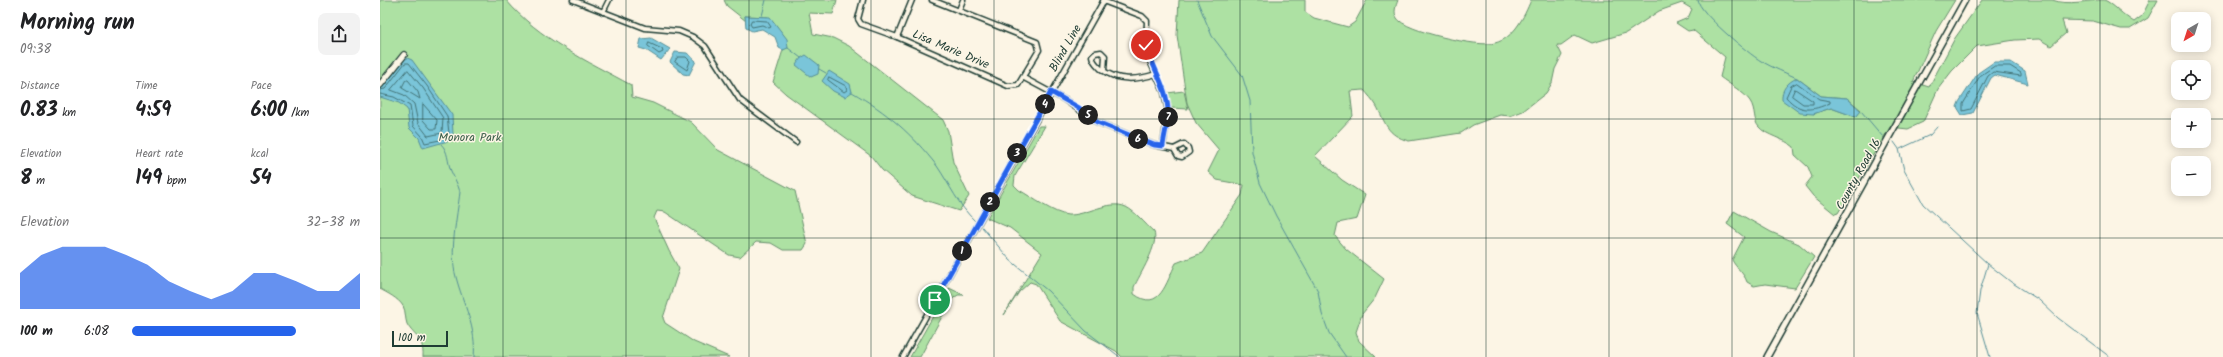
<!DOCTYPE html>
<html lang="en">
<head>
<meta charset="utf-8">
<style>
  body { margin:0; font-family:Kalam,sans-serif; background:#f2f2f2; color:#202124; height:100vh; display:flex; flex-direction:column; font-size:15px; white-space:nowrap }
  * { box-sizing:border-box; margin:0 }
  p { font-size:13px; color:#757577 }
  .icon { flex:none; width:22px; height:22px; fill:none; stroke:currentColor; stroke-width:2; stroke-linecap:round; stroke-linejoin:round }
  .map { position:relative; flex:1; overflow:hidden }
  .side { display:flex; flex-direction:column; background:#fff; width:380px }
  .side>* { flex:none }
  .needle { width:26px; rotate:219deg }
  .tools { position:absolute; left:1791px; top:12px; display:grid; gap:8px }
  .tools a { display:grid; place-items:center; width:40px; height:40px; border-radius:8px; background:#fff; box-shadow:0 2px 10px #0003; font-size:20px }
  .scale { position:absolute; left:12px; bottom:10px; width:56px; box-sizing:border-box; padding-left:4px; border:2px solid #1f3d34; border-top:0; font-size:11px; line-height:14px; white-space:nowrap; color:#1f3d34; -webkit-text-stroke:3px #fcf5e5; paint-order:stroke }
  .pin { position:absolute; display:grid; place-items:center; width:34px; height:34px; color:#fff; margin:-17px; border:2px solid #fff; border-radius:50%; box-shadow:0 1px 4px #0007 }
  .km { position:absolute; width:20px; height:20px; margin:-10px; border-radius:50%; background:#222; color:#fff; font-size:11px; line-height:20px; text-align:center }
  .round { display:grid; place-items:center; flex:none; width:42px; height:42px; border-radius:8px; background:#f2f2f2 }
  .summary { display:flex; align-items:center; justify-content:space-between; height:68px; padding:0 20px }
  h1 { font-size:22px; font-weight:700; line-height:30px }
  .metrics { display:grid; grid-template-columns:repeat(3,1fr); gap:6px; height:68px; padding:4px 20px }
  .metrics div { display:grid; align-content:center }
  .metrics b { font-size:20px; font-weight:700 }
  .metrics small { font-size:11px; font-weight:400 }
  .metrics p { font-size:11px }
  .chart { height:112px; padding:8px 20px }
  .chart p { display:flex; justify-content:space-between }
  .chart svg { width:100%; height:72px; margin-top:4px; fill:#2563eb; opacity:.7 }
  ul { padding:0 20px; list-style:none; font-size:13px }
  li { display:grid; grid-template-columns:64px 48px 1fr; align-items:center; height:30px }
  li i { height:10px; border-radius:5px; background:#2563eb }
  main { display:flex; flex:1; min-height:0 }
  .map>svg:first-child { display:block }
  .green { fill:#ade1a3; stroke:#668f6c; fill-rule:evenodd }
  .water { fill:#7ac5d9; stroke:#568f97 }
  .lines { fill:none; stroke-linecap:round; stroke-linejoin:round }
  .shore { stroke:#437376; stroke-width:1 }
  .stream { stroke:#568f97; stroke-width:1 }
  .minor-casing { stroke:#1f3d34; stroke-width:7 }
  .major-casing { stroke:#1f3d34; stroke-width:8 }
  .highway-casing { stroke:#1f3d34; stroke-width:8 }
  .minor { stroke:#fcf5e5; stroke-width:4 }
  .major { stroke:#fcf5e5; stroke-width:5 }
  .highway { stroke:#fcf5e5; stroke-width:5.5 }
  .route-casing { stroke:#fff; stroke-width:8 }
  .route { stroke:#2563eb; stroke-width:5 }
  .grid { fill:none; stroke:#1f3d34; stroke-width:1; stroke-opacity:0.55 }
  .labels { text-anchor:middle; stroke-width:3; stroke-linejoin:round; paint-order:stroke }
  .street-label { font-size:12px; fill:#1f3d34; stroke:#fcf5e5 }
  .park-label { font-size:12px; fill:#3b5e4a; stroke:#fcf5e5 }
</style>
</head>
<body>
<main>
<section class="side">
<div class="summary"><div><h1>Morning run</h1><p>09:38</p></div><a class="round"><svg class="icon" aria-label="share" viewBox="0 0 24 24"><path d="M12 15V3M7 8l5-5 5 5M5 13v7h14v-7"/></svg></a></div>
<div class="metrics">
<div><p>Distance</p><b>0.83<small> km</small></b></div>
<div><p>Time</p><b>4:59</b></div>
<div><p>Pace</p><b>6:00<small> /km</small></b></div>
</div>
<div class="metrics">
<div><p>Elevation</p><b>8<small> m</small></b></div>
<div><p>Heart rate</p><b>149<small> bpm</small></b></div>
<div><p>kcal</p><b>54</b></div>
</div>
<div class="chart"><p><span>Elevation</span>32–38 m</p>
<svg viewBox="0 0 160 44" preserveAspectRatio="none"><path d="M0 44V22L10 11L20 6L30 6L40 6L50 11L60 17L70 27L80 33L90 38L100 33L110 22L120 22L130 27L140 33L150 33L160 22V44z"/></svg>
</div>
<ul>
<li><b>100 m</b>6:08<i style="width:72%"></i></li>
</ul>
</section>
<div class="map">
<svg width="1843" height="357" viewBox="0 0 1843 357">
  <rect width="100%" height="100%" fill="#fcf5e5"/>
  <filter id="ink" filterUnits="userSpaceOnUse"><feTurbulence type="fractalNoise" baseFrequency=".025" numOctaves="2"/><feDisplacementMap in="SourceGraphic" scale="8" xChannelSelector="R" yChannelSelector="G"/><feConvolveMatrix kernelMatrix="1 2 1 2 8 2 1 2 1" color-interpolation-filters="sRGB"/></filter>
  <g filter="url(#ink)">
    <g class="green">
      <path d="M0,0H126C159,39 207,61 251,85L252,97L273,103L311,122L338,150L415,191L427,244L423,250H403L391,243L376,242L360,257L349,255L285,212L277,211L274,218L289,251L299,269L283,318L285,323L314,342L349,357H43C44,337 34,337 27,324C25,319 26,311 23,306C18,298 7,293 0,289Z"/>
      <polygon points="344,0 457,0 453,14 429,13 433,34 453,38 469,46 563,120 568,131 573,162 589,196 579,211 532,196 502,170 491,156 406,94 393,82 403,50 407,47 388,17 365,16 366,21 347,6"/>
      <path d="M799,0H925V12L934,18L968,27L975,22L987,0H1018C1016,6 1013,12 1017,18C1024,31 1100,48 1115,43C1134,38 1144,17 1151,0H1575L1556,31L1533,82L1549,87L1575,38L1602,0H1672C1689,6 1707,0 1724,0C1731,2 1745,17 1754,22L1762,16L1770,0H1778L1768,18L1750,29H1741L1713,21L1682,20L1686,33L1671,46L1659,39L1635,40L1597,46L1572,71L1558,89L1543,122L1528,129L1510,127L1458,213L1455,214L1433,196L1425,186L1432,177L1428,167L1415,155L1414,147C1405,139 1385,135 1379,127C1373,121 1376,110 1370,101C1364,92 1349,84 1340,77L1345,57L1313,30L1308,31L1296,23L1308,18L1312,9L1302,3L1279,11L1246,33L1212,43L1195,35L1181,45H1177L1182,55L1175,69L1172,83L1166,93L1143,111L1130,116L1120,115L1093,125L1081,133L1029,141C1006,135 1006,123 996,105C993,100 988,95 984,90L970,91L973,116L935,156L962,180L985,195L977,219L958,223L955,236L966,249L1004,279L995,298L982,314L976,332L979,341L996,357H742L736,351L680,321L656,284L650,282L639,292L624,315L662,253L630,228L607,218L659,126H665L635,176L634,185L639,190C652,197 674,214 688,215C706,216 729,199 746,207C756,212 765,224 774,232C779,245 760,274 754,287V294C780,313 786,282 796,263L822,253L862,195L864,185L837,180L828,172L839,150L816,123L807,103L797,35ZM1417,78L1441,96L1467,98L1481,110L1476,117L1451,108L1433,114Z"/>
      <polygon points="804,91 808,109 791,108 787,93"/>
      <path d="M1354,211L1391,232L1419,244L1434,257L1415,288L1385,284L1374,286L1367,282C1364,273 1356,268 1352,260L1364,237L1347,224Z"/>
      <polygon points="569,288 584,295 578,295 571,300 540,357 530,357"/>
    </g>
    <g class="water">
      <polygon points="365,16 390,17 407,39 408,48 403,50 399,48 395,37 382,29 372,31 366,28"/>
      <polygon points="271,38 290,49 281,60 266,50 259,48 261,39"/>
      <polygon points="295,52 307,53 316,61 309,75 303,74 290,62"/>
      <polygon points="426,55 439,65 438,74 431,77 416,65 421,58"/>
      <polygon points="25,57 32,60 72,115 73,134 68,141 43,148 39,138 29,128 27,109 19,103 0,97 0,88"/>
      <polygon points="1614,62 1631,62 1645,71 1648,84 1615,75 1611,78 1593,113 1582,115 1577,107 1579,102 1598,73"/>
      <polygon points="449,71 470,84 472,92 465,97 453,91 442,81"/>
      <path d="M1417,78L1441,96L1467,98L1481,111L1476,117L1451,108L1433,114L1420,113L1402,100C1401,89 1408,82 1417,78Z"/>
    </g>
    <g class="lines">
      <g class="shore">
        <polygon points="372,20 387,21 391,27 389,28 382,25 372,27 370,24"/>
        <polygon points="269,43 282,49 283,52 279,54 268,46"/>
        <polygon points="298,57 306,57 310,61 307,70 295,62"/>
        <polygon points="1615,66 1630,66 1641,73 1641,76 1613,72 1608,76 1591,109 1583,111 1583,104 1600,76"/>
        <polygon points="28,70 43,88 63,118 62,133 48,136 38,123 34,104 24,95 11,90"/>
        <polygon points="449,77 466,86 467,90 464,92 448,80"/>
        <polygon points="26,80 28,80 38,92 40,99 22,88"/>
        <path d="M1417,83L1439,99L1450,101V103C1432,111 1420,113 1406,97L1411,86Z"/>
        <polygon points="1415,89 1433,101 1433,104 1423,104 1412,96"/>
        <polyline points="0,90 5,89 25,63 29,63 47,86 67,116 69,133 60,140 45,143 42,136 33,126 30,106 14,97 0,94"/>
        <polygon points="43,104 57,120 56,129 51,129 43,120"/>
      </g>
      <g class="stream">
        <polyline points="817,0 832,36 862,75 870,101 872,152 880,183 896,216 938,291 942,314 949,333 966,357"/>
        <path d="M1318,0C1318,12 1369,54 1381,61C1393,68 1406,73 1417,78"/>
        <polyline points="382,16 386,0"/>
        <polyline points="408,48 421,58"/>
        <polyline points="439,69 446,73"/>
        <path d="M472,92C508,113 531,133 557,166C570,185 578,205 595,221"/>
        <polyline points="1481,111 1503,137"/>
        <polyline points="1514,142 1519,149 1524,170 1543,204 1608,264 1631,282 1659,300 1678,318 1730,357"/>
        <path d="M61,144C69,152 67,161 71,171C74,178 78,184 80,192C77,217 69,253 76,277C83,304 97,328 94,357"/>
        <polyline points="1520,149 1550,135 1557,127"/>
        <polyline points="602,227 630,260 668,291 706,331 740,357"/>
        <polyline points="1608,264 1600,291 1597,313 1610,357"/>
      </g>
      <defs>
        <g id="minor">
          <polyline points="193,0 265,28 299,31 313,37 325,46 360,100 416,142"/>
          <polyline points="483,0 478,19 481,24 517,37 628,86 638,85 659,50 657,42 552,0"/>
          <polyline points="723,1 762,16 767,21 766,45 770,61 784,92 788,111 783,146"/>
          <polyline points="579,10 583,0"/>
          <polyline points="223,12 229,0"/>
          <polyline points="517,37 532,0"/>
          <path d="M724,71L725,56L721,52L715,53L712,56C713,62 717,65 721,69C738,82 757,80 776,74"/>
          <polyline points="644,78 685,100 717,122 774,145 794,149 798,156 802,157 809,152 808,148 804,144 794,149"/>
          <polyline points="523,357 724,0"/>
        </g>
        <polyline id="major" points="1387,357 1585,0"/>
        <polyline id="highway" points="0,85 24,55"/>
      </defs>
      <use href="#minor" class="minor-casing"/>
      <use href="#major" class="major-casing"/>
      <use href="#highway" class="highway-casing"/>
      <use href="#minor" class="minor"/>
      <use href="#major" class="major"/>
      <use href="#highway" class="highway"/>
    </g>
  </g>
  <g class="lines" filter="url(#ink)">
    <defs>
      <path id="route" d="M555,300L671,92L699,108L717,122L774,145L783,146C784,135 788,124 788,112C788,89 772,67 766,45"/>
    </defs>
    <use href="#route" class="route-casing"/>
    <use href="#route" class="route"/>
  </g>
  <path class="grid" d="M123,0V357M246,0V357M369,0V357M491,0V357M614,0V357M737,0V357M860,0V357M983,0V357M1106,0V357M1229,0V357M1352,0V357M1474,0V357M1597,0V357M1720,0V357M0,119H1798M1824,119H1843M0,238H1843"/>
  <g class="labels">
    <g class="street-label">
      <text transform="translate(685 48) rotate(-60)" y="4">Blind Line</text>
      <text transform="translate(571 49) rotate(23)" y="4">Lisa Marie Drive</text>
      <text transform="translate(1478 174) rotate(-61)" y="4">County Road 16</text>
    </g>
    <g class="park-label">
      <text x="90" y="141">Monora Park</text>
    </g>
  </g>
</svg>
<div class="tools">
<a><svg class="needle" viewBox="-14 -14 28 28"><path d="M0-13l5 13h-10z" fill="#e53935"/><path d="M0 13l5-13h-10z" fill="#757577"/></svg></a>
<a><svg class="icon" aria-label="locate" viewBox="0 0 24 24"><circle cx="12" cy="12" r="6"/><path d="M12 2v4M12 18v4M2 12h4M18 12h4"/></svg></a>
<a>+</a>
<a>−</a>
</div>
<div class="scale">100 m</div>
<div class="pin" style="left:555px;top:300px;background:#1e9e55"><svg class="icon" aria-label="arrive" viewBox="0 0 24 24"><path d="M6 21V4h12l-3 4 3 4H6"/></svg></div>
<div class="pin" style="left:766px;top:45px;background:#d93025"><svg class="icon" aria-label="check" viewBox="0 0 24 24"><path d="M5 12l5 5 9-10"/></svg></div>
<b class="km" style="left:582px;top:251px">1</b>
<b class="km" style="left:610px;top:202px">2</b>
<b class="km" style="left:637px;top:153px">3</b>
<b class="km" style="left:665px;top:104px">4</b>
<b class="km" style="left:708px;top:115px">5</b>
<b class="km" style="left:758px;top:139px">6</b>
<b class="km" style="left:788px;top:117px">7</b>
</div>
</main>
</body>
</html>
